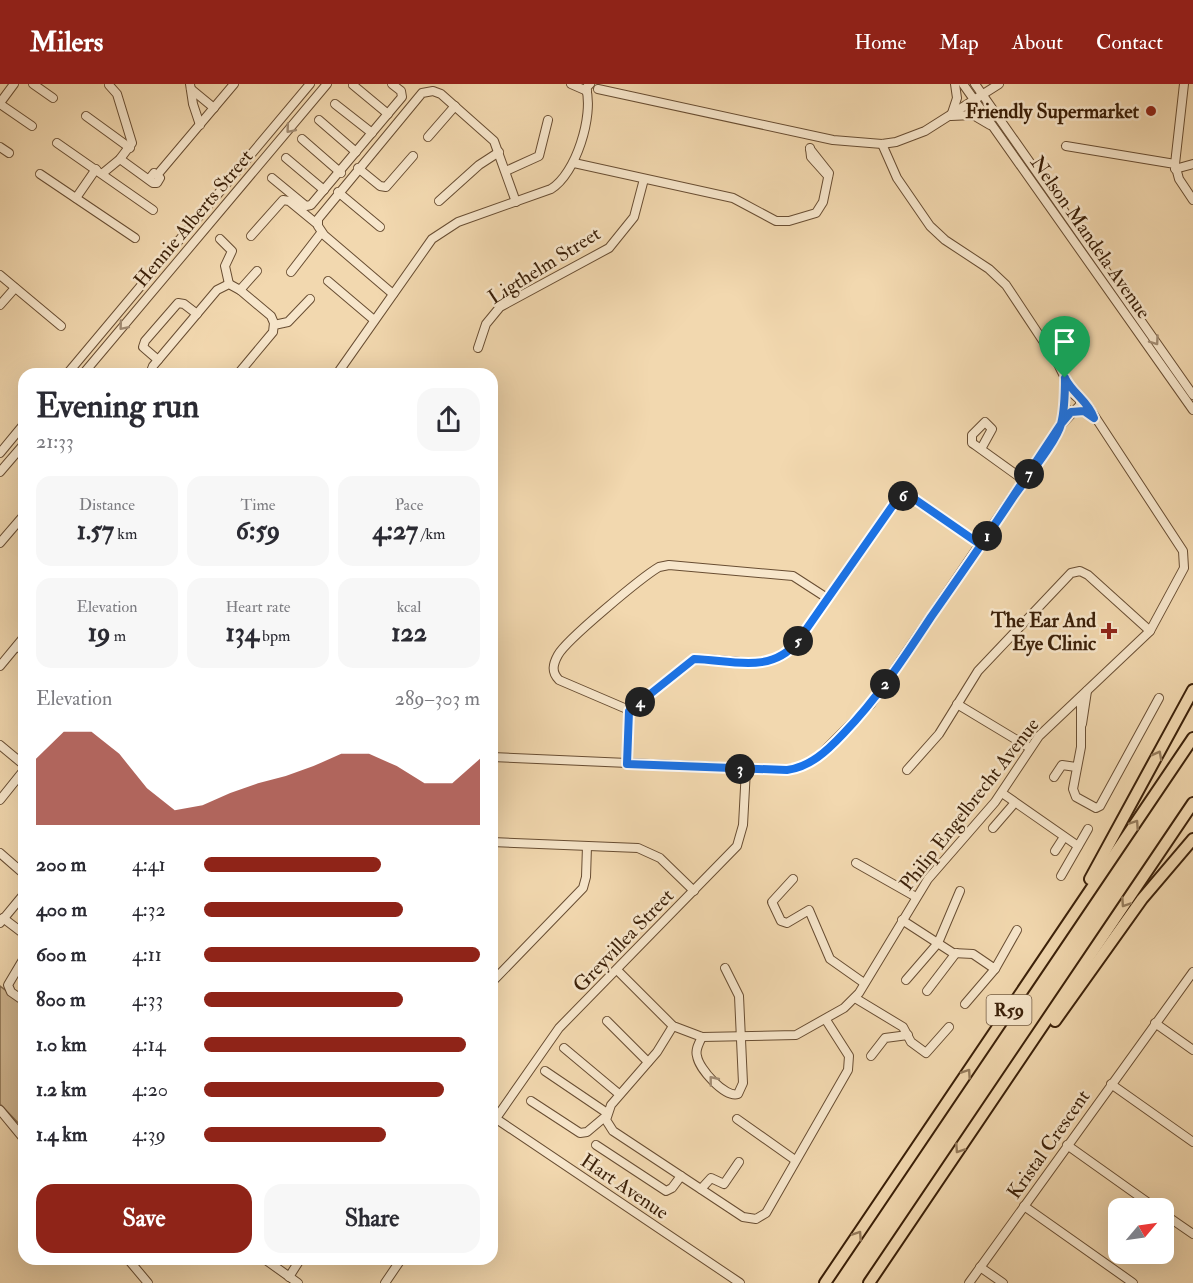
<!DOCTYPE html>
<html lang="en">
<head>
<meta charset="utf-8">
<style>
  body { margin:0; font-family:"IM FELL Double Pica",serif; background:#f7f7f7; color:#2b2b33; height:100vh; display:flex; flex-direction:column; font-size:22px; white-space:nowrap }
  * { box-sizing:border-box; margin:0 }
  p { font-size:20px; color:#7c7c81 }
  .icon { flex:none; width:33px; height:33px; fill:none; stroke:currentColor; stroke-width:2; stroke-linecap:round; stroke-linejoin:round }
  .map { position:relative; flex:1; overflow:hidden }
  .drawer { position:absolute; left:18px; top:284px; width:480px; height:897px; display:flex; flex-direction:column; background:#fff; border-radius:18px; box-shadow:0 6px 24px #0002 }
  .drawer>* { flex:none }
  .needle { width:39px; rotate:61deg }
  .fabs { position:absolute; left:1108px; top:1114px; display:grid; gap:12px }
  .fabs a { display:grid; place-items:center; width:66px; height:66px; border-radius:12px; background:#fff; box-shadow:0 6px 24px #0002; font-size:30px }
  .pin { position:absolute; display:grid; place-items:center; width:51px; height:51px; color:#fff; margin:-62px -26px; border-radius:50% 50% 50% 0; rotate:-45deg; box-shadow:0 0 6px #0007 }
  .pin .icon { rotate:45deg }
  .km { position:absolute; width:30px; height:30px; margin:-15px; border-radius:50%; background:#222; color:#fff; font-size:16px; line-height:30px; text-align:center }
  .round { display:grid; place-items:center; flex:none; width:63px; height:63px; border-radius:18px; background:#f7f7f7 }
  .headline { display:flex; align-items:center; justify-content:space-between; height:102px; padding:0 18px }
  h1 { font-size:33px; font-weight:800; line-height:45px }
  .metrics { display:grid; grid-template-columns:repeat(3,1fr); gap:9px; height:102px; padding:6px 18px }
  .metrics div { display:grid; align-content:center; border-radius:15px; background:#f7f7f7; text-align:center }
  .metrics b { font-size:26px; font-weight:800 }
  .metrics small { font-size:16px; font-weight:400 }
  .metrics p { font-size:16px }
  .chart { height:168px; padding:12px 18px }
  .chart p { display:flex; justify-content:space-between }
  .chart svg { width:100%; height:108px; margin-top:6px; fill:#8f2418; opacity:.7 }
  .cta { display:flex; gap:12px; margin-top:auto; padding:12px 18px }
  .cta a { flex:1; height:69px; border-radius:18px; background:#8f2418; color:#fff; font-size:24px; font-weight:800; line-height:69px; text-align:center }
  .cta a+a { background:#f7f7f7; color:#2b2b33 }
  ul { padding:0 18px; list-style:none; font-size:20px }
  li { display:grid; grid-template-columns:96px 72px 1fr; align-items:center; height:45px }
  li i { height:15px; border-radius:8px; background:#8f2418 }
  header { display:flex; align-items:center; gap:36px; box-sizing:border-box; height:84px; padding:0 30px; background:#8f2418; color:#fff }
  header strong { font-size:28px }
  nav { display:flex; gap:33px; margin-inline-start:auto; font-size:21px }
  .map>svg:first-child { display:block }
  .green { fill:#d3b993; stroke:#866c4e; stroke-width:1.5 }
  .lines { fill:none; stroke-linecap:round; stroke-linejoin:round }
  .minor-casing { stroke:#684d32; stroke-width:10 }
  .highway-casing { stroke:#3a1f08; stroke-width:14 }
  .minor { stroke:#f7e6cb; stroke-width:8 }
  .highway { stroke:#f2d8af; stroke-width:10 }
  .oneway { stroke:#a28c73 }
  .oneway2 { stroke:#967c5c }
  .route-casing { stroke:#fff; stroke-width:12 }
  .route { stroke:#1a73e8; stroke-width:8 }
  .poi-dot { fill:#8f2418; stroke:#f7e6cb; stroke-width:2 }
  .labels { text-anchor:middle; stroke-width:5; stroke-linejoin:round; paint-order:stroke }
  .shield { fill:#f7e6cb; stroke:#735b42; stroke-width:1.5 }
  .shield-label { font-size:18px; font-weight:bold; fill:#3a1f08 }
  .poi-label { font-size:20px; font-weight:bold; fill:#3a1f08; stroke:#f7e6cb; text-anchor:end }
  .street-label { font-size:20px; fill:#3a1f08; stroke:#f7e6cb }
</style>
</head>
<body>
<header>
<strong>Milers</strong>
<nav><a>Home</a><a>Map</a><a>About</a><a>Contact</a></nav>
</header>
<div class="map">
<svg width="1193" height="1199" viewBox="0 0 1193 1199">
  <rect width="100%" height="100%" fill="#f2d8af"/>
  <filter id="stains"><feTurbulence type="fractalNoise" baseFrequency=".00333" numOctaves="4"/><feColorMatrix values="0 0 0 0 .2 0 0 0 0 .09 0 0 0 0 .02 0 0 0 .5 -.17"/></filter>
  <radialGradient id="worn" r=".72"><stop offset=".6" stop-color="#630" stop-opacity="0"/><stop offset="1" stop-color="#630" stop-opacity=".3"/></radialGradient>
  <polygon class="green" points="0,902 24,920 24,1045 0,1020"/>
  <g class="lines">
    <defs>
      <g id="minor">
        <polyline points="33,0 53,14"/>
        <polyline points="190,0 193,20 200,41"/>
        <polyline points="571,0 587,7"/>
        <polyline points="963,0 1193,326"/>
        <polyline points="975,0 1193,311"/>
        <polyline points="1184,0 1175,80 1179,95 1193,116"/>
        <polyline points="353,1 388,30"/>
        <polyline points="191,5 214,24"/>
        <polyline points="598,5 833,56 882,60 896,58 925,47 999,0"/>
        <polyline points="0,19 14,0"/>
        <polyline points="0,20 32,42"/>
        <polyline points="335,20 372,49"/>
        <polyline points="952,29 957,14 955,0"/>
        <polyline points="86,32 130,64"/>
        <polyline points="951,32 973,31 990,41"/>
        <polyline points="319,36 356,68"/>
        <polyline points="428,53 455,22"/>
        <polyline points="302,55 341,89"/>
        <polyline points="57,59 153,126"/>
        <polyline points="1066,62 1175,80"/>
        <polyline points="0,63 9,69"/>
        <polyline points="810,64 811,73 828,92"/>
        <polyline points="286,74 324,106"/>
        <polyline points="120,75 153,99 157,99 160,94 154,89 150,94"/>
        <polyline points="574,79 733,114 776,137 789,137 816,129 823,118 829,89 810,65"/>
        <polyline points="358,84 380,102 386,103 413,72"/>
        <polyline points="1175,85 1193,80"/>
        <polyline points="506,87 539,72 548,36"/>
        <polyline points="103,89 120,75 132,59 117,10 109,1"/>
        <polyline points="40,90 135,154"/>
        <polyline points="158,90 234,0"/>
        <polyline points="272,94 306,122 311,121 402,13 401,7 392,0"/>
        <polyline points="338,108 380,143"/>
        <polyline points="76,114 96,85"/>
        <polyline points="439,117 479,81 499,68"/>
        <polyline points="251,152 283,116 289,117 317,140"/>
        <polyline points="220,155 232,167 225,182 229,200"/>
        <polyline points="291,188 321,149"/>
        <polyline points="0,191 61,242"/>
        <polyline points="328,197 374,236"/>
        <polyline points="240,206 257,187"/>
        <polyline points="393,210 324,151 318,142 318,135 422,9 433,7 441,10 494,57 516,118"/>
        <polyline points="0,221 15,204"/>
        <polyline points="274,241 288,238 310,215"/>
        <polyline points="478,264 486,240 500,223 609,164 634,133 644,95"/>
        <polyline points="158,276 143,263 145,257 178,219 184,220 197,230"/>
        <polyline points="67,290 310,0"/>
        <polyline points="83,290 327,0"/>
        <polyline points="150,290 153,282 217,206 229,200 240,206 271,232 274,239 273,248 238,290"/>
        <path d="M337,290L432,155L458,138L551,105C576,90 594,31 586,4L590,0"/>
        <polyline points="1065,295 1064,323 1071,328"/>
        <polyline points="981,365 992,345 985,338 972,351 972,359 975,361 1025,397"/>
        <polyline points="0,369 24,340"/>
        <polyline points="0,388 24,360"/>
        <polyline points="0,459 24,431"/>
        <polyline points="17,562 24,568"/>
        <polyline points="0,582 24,553"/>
        <polyline points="1081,613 1081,663 1073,705 1076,713 1096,724 1100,722 1159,614"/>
        <polyline points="957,620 1030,664"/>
        <path d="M629,626L559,596C551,588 553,580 558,571C566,556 642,493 659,483L669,481L793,492L827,514"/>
        <polyline points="1082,640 1087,607"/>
        <polyline points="0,661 24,681"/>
        <polyline points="492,673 787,686 800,683 816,675 871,620 1061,341 1080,321 1080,316 1073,310 1057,278 1006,201 989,185 945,156 930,142 897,94 882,60"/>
        <path d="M627,680L629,626L693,576C731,572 769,593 798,557L898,414L906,412L913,414L981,461"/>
        <polyline points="907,686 939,650 978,587 1071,489 1080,487 1088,491 1150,547"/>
        <polyline points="1054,693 1062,681 1076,683"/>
        <polyline points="1002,709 1078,762"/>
        <polyline points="0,716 24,686"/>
        <polyline points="993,744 1012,722"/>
        <polyline points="492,758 638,764 660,774 694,807"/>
        <polyline points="1055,767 1064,753"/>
        <polyline points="0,769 24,790"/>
        <polyline points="856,779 916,813"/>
        <polyline points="1061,792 1088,745"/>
        <polyline points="793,795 772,818 781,837 787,839 809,826 830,875 864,899"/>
        <polyline points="3,834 24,850"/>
        <polyline points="902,836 953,869 973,870 995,885 1017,846"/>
        <polyline points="0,839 24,810"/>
        <polyline points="24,874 8,901 11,908 24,917"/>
        <polyline points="617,886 673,942 702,953 796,951 844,924 859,909 928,795 995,718 1039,652 1150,547 1184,484 1183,467 1088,322 1079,314"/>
        <polyline points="906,896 938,859 960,807"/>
        <polyline points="492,898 583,804 586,793 587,762"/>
        <polyline points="927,907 956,869"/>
        <polyline points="855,914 903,943 911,958 926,969 949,943"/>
        <polyline points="965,920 995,885"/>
        <polyline points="607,937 648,978"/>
        <polyline points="1155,939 1193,966"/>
        <polyline points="673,942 657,968 611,1021 606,1036 613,1047 743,1133 756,1135 766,1129 848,986 849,972 826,936"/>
        <path d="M702,953C699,959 695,966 697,972C699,985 725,1014 738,1010L743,999L739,912L725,884"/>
        <polyline points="564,964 619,1010"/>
        <polyline points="871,972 885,954 908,951"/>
        <polyline points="545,987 607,1029"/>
        <polyline points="1111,1000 1193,1058"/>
        <polyline points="531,1017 580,1049 587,1048 606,1032"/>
        <polyline points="0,1026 24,1055"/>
        <polyline points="492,1032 740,1199"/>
        <polyline points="737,1035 795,1076"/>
        <polyline points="492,1040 559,944 737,762 743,741 746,685"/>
        <polyline points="596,1061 666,1107 672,1104 681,1092"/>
        <polyline points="1067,1061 1157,1125"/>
        <polyline points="701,1105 711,1094 724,1100 739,1078"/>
        <polyline points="1024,1122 1133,1199"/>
        <polyline points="1164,1130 1193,1150"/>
        <polyline points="127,1174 148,1199"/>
        <polyline points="263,1174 298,1199"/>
        <polyline points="980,1183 1003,1199"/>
        <polyline points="289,1193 301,1174"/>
        <polyline points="385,1199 402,1174"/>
        <polyline points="969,1199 1193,888"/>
      </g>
      <g id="highway">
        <polyline points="1090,795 1193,606"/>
        <polyline points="1055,937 1142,815 1193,755"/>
        <polyline points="825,1199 1193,654"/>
        <polyline points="869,1199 1193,719"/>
      </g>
    </defs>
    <use href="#minor" class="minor-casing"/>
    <use href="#highway" class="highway-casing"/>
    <use href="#minor" class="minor"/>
    <use href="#highway" class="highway"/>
  </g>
  <defs><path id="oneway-chevron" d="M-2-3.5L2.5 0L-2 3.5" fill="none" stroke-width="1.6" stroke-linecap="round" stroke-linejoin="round" transform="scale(1.5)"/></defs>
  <g class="oneway">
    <use href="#oneway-chevron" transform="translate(290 45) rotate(130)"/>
    <use href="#oneway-chevron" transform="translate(123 242) rotate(130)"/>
    <use href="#oneway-chevron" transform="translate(1155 257) rotate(55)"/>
    <use href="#oneway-chevron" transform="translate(713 996) rotate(-129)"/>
  </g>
  <g class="oneway2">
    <use href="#oneway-chevron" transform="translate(1158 671) rotate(-62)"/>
    <use href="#oneway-chevron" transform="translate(1135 740) rotate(-56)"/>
    <use href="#oneway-chevron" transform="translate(1125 819) rotate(124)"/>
    <use href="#oneway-chevron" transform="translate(967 989) rotate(-56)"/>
    <use href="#oneway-chevron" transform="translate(959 1065) rotate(124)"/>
    <use href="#oneway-chevron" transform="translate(858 1151) rotate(-56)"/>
  </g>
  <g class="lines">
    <defs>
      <path id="route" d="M1065,294C1065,309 1065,325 1061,340C1057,357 1025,396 1014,412C987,453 959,493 931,533C904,574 877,615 843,650C827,667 810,683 787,686L627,680L629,627L694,575C731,576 771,591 798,557L898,414L906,412L913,414L981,461L1061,340L1071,328L1084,327L1094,334C1088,317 1073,310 1065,294"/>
    </defs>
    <use href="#route" class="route-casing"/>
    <use href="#route" class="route"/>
  </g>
  <g class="poi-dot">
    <circle cx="1151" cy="27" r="6"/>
    <path d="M1106 538h6v6h6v6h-6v6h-6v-6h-6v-6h6z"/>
  </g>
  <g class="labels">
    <rect class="shield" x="986.5" y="911" width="45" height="30" rx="4.5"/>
    <g class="shield-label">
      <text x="1009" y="932">R59</text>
    </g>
    <g class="poi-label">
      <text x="1139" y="34">Friendly Supermarket</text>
      <text x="1096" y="543">The Ear And<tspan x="1096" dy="23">Eye Clinic</tspan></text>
    </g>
    <g class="street-label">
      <text transform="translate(193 134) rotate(-50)" y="7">Hennie Alberts Street</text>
      <text transform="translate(1091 153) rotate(55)" y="7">Nelson Mandela Avenue</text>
      <text transform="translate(544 181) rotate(-32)" y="7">Ligthelm Street</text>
      <text transform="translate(969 720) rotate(-52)" y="7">Philip Engelbrecht Avenue</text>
      <text transform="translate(623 856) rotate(-46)" y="7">Greyvillea Street</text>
      <text transform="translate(1048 1060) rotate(-55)" y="7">Kristal Crescent</text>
      <text transform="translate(625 1102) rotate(34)" y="7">Hart Avenue</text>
    </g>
  </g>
  <rect width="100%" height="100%" filter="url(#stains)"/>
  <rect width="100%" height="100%" fill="url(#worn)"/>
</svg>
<div class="fabs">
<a><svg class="needle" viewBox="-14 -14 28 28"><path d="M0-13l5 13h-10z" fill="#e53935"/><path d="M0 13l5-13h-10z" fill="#7c7c81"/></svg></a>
</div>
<div class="pin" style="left:1065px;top:294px;background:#1e9e55"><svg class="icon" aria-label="arrive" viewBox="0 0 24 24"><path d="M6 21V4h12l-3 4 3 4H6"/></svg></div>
<b class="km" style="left:987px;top:452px">1</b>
<b class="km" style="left:885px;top:600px">2</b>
<b class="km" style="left:740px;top:685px">3</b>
<b class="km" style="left:640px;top:618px">4</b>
<b class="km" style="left:798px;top:557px">5</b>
<b class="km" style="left:903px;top:412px">6</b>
<b class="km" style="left:1029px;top:390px">7</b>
<section class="drawer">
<div class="headline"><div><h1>Evening run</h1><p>21:33</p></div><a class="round"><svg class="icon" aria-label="share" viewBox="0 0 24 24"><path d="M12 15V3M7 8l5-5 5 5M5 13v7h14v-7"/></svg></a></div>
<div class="metrics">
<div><p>Distance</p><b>1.57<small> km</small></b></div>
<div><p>Time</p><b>6:59</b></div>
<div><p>Pace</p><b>4:27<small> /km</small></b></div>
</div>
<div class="metrics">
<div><p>Elevation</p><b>19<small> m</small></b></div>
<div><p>Heart rate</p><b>134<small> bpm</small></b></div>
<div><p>kcal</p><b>122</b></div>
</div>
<div class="chart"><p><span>Elevation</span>289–303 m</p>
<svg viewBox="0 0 160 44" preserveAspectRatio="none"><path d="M0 44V17L10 6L20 6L30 15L40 29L50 38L60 36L70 31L80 27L90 24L100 20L110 15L120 15L130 20L140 27L150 27L160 17V44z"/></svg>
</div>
<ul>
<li><b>200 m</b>4:41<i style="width:64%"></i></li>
<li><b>400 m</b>4:32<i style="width:72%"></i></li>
<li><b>600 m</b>4:11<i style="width:100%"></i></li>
<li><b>800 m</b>4:33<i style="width:72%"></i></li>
<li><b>1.0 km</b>4:14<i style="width:95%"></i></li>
<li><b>1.2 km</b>4:20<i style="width:87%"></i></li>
<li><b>1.4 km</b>4:39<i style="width:66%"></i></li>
</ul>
<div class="cta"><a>Save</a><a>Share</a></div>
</section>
</div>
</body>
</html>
